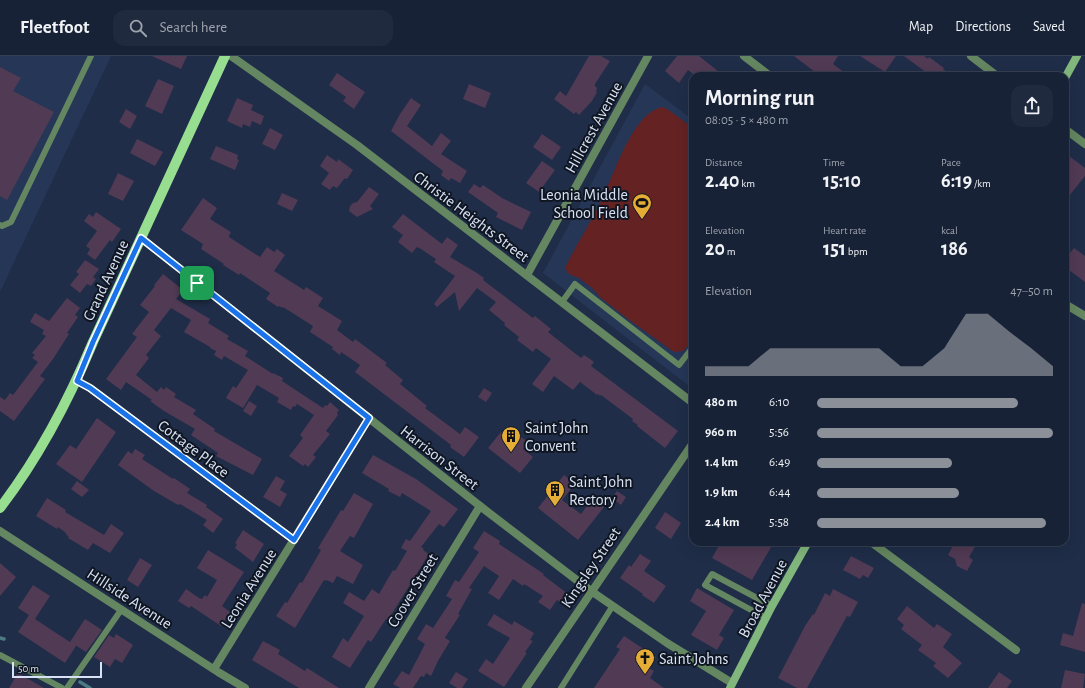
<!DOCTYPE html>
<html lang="en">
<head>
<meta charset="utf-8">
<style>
  body { margin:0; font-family:"Alegreya Sans",sans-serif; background:#202a3e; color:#f1f3f6; height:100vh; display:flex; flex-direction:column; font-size:15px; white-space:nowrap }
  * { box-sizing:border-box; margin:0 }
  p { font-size:13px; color:#9ea4ad }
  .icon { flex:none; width:22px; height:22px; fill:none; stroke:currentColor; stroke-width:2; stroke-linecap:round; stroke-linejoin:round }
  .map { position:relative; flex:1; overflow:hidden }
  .drawer { position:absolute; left:689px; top:16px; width:380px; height:474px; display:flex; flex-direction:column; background:#172236; border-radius:12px; box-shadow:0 4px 16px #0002,0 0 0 1px #363f51 }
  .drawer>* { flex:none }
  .scale { position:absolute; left:12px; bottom:10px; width:90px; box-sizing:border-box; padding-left:4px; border:2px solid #d8e2f4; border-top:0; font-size:11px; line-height:14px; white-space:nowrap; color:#d8e2f4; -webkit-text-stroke:3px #0f1622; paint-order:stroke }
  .pin { position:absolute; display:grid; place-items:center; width:34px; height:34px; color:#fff; margin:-17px; border-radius:8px; box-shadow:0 2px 6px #0006 }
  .round { display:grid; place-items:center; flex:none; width:42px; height:42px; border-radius:12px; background:#202a3e }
  .summary { display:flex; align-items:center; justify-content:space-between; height:68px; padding:0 16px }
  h1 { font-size:22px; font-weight:700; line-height:30px }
  .figures { display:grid; grid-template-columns:repeat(3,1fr); gap:6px; height:68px; padding:4px 16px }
  .figures div { display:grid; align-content:center }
  .figures b { font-size:20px; font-weight:700 }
  .figures small { font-size:11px; font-weight:400 }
  .figures p { font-size:11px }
  .chart { height:112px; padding:8px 16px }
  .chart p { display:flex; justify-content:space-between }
  .chart svg { width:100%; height:72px; margin-top:4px; fill:#8c9099; opacity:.7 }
  ul { padding:0 16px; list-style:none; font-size:13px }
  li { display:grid; grid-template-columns:64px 48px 1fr; align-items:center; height:30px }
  li i { height:10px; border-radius:5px; background:#8c9099 }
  header { display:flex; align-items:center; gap:24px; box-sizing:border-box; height:56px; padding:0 20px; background:#172236; border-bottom:1px solid #363f51 }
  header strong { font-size:19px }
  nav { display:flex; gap:22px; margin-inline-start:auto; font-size:14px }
  .search { width:280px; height:36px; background:#202a3e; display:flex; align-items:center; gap:10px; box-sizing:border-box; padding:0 14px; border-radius:12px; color:#9ea4ad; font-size:15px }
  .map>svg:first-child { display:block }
  .built { fill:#253657 }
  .green { fill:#642223 }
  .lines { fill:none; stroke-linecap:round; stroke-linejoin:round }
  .stream { stroke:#4b7a83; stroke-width:3.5 }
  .building { fill:#513a54 }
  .lane { stroke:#648660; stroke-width:6 }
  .street { stroke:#648660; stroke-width:8 }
  .secondary { stroke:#81b77c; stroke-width:8 }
  .primary { stroke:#97de90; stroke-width:10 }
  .route-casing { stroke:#fff; stroke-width:8 }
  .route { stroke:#1a73e8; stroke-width:5 }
  .labels { text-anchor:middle; stroke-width:4; stroke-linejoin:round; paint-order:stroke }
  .street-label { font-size:16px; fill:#d8e2f4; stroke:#0f1622 }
  .poi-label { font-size:16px; fill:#d8e2f4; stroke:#0f1622; text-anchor:start }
</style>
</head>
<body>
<header>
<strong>Fleetfoot</strong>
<div class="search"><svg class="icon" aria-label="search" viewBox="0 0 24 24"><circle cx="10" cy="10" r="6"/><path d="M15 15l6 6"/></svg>Search here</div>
<nav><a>Map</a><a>Directions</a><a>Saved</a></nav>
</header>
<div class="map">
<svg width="1085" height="632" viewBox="0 0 1085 632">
  <rect width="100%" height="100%" fill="#1f2d48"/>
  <g class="built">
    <polygon points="0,0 111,0 0,236"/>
    <polygon points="645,28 693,64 693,333 543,217"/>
  </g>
  <path class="green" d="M663,51L670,55L693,72V284L683,295L674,296L628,263L601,242L592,232L579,222L569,218L565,212C576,189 590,168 601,145C614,120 632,56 663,51Z"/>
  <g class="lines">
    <g class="stream">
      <polyline points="0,582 4,583"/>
      <polyline points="80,626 90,632"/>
    </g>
  </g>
  <g class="building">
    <polygon points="152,0 187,0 181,13"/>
    <polygon points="589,0 601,0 610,5 595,28 595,30 597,32 596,35 597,36 592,45 579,59 576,56 574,58 554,43 560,35 566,40"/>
    <polygon points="677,0 699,0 724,20 696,20 688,14 679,27 665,15"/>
    <polygon points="794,0 838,0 833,8 849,20 820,20"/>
    <polygon points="860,0 896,0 885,16"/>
    <polygon points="904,0 924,0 928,3 929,1 944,12 943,13 952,20 931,20"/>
    <polygon points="0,11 21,22 13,35 54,56 7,144 0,140"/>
    <polygon points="337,17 365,36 354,53 343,45 346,41 329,29"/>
    <polygon points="158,23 174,30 162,58 145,50"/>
    <polygon points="469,28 491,37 485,52 463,43"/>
    <polygon points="237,42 253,49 251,54 264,60 261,69 252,65 250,71 243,68 242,72 227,65"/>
    <polygon points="411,42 421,49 407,70 432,90 441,77 451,85 441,98 467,115 460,127 451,122 449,125 441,119 443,115 391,75 400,58"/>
    <polygon points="126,53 137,60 130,73 119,66"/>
    <polygon points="270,72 283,79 275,94 262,88"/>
    <polygon points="542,78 561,91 552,104 533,91"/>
    <polygon points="137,83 163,96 155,110 130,97"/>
    <polygon points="216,90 238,99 237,103 239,104 235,114 210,103"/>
    <polygon points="1065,97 1085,112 1085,120 1065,145"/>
    <polygon points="327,99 337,106 338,103 353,114 347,123 345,122 337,132 333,130 330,134 321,128 329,117 320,110"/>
    <polygon points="542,105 555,114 539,136 526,127"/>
    <polygon points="118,117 134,125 123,145 108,138"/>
    <polygon points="474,128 480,132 483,129 502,142 531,156 522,174 496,161 498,157 468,136"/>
    <polygon points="369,131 379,138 370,150 373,153 357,161 349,155 350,150 353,147 357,146"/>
    <polygon points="282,137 298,144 292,155 277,148"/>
    <polygon points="203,142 217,152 210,163 231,176 229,180 229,181 260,201 267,191 274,196 277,193 285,199 274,215 304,234 306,231 323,242 318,250 342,265 337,274 353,286 355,283 387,307 385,309 403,324 400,328 427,350 425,352 460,378 465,371 479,381 464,401 450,391 451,389 355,316 360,309 341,296 340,299 332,293 333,291 310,276 313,270 283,251 283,252 279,250 278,251 266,243 270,237 240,217 239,219 223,209 224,208 201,193 203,188 181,174"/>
    <polygon points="96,156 121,173 112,186 110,184 95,204 87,198 90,193 86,190 97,175 84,165 89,158 93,161"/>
    <polygon points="403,158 442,188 447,181 458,189 450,201 477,217 484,222 483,224 533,262 535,260 551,273 548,276 581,302 584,299 590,303 594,306 591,310 678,375 665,392 637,370 638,369 632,365 633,363 601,339 600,340 598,338 597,339 580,326 573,334 554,320 543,336 532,328 551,303 536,292 533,296 517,284 519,281 504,269 505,267 489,254 496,246 477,232 459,255 455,236 437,251 434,248 455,220 434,206 436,203 421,193 417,191 412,197 398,186 403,179 392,171"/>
    <polygon points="1074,192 1085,200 1085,226 1065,211 1065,203"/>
    <polygon points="85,204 99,213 93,221 96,223 91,230 87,228 80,237 70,229 79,218 76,216"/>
    <polygon points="163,218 183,234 176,243 210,263 208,267 229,280 227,283 248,295 245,300 273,318 273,317 283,322 282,325 323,352 325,349 327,350 330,346 339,354 337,357 338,359 326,375 330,378 313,399 316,401 308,411 305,408 303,410 289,400 303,382 300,379 314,359 297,348 295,351 293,350 291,354 277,346 279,342 257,329 243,352 226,342 233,330 236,332 248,314 224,300 222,304 214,299 216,295 210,292 210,291 184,276 191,264 171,252 154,274 161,280 146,299 149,302 136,319 157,336 161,331 164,334 166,331 176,338 174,341 196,354 193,358 215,373 214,375 262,403 253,419 216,400 218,397 191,379 195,373 164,355 150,345 152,344 126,326 121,334 106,323 137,281 132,278 149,256 140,249 155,230 154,229"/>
    <polygon points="67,242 80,252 75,259 78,261 67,277 69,278 53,303 40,320 45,323 14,365 0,355 0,341 5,344 10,337 13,339 38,306 32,302 35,299 32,297 46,280 42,278 44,274 30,266 35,257 49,265"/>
    <polygon points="484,332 492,337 486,346 478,341"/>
    <polygon points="249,345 257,350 251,360 243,355"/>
    <polygon points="97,362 116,376 82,426 56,408 70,389 76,393"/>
    <polygon points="501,376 516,387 521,381 528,386 523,393 533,401 520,417 488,392"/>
    <polygon points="135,393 145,399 142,403 173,423 174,422 190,433 187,437 207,449 206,451 223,463 213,477 203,469 207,464 180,448 178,449 154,435 118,409 128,395 132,398"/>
    <polygon points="373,399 416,423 458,453 444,471 439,468 421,491 424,493 423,494 429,498 388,564 386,563 371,586 368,584 350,612 332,601 343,582 348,586 364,560 343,547 349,536 364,545 372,533 379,538 393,514 395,515 407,495 401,492 406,483 410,485 431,455 402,437 400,441 388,435 389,433 362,417"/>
    <polygon points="564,419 575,428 562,444 581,458 593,442 604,451 578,484 538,452"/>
    <polygon points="276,420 285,425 280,434 287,438 280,451 263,441"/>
    <polygon points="77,425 89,434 82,441 71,433"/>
    <polygon points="617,435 626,441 621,449 612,442"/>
    <polygon points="354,437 373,448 354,482 350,480 340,495 363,509 353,528 337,520 333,527 327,524 327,525 324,524 295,572 276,560 285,546 287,547 300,526 302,527 321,494 318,492 341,454 343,455"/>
    <polygon points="47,442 66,454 65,456 104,479 111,468 124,477 110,497 93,487 88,494 68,482 69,481 66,478 66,477 58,471 57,473 36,460"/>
    <polygon points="665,456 681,467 671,483 655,472"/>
    <polygon points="243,474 264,488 253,506 235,492 237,488 235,487"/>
    <polygon points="484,475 500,485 499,488 544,518 543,519 568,538 561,547 557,544 550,554 538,546 543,540 524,528 523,530 513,523 499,544 488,537 499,520 484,510 469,532 472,533 458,558 460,559 446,580 445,582 450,585 438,605 431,620 426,617 424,621 421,620 413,632 400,632 393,628 402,615 409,619 425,588 417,583 426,568 433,572 452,543 446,540 455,524 459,526 479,496 473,492"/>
    <polygon points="721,486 774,486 752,524 712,502"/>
    <polygon points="955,486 966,486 975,491 969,501 973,504 967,515 957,510 955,503 948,499"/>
    <polygon points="208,494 244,516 222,550 230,556 221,570 191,550 189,552 178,545 186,533 199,542 202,543 205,539 207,541 217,524 197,512"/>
    <polygon points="640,498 651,505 644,515 666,530 654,547 642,539 643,538 620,522 629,509 631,511"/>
    <polygon points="851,500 874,512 868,522 863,519 860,523 843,514"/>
    <polygon points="140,502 152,509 138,531 127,524"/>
    <polygon points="0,507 16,521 0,540"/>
    <polygon points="33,529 50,540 35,563 53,575 70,586 85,563 102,574 86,596 75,589 76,590 65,607 18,576 29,559 18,552"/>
    <polygon points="697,532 734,554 719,579 724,582 717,594 691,579 706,555 690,545"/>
    <polygon points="833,533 858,546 850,561 847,560 807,632 797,632 778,622 805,570 813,558 814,559 825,537 830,540"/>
    <polygon points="1082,547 1085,548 1085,596 1060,589 1063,577 1073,580"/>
    <polygon points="907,550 934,572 937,568 952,578 943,591 962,607 948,622 933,610 936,607 918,594 922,589 901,573 904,569 897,563"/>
    <polygon points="494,558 512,569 514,565 534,577 530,584 533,585 525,596 527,597 504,631 478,615 486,603 493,608 510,582 487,569"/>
    <polygon points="116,578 133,589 122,607 115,603 110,611 94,601 109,579 114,582"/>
    <polygon points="624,580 656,601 649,612 654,615 650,622 664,632 594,632 620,593 616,591"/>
    <polygon points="263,585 280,594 278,598 305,615 307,612 339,632 299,632 252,604"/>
    <polygon points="1065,614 1085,618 1083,632 1061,632"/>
    <polygon points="456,616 468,623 462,632 457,632 449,627"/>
    <polygon points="999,616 1012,625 1007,632 988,632"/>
    <polygon points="18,617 44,632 9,632"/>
  </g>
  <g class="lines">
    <g class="lane">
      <polyline points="0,169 2,170 11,166 91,0"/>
      <polyline points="562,246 575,228 679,309 693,291"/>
      <polyline points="766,562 705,529 712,518 772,550"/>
      <polyline points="0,599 62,632"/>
      <polyline points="67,632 121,554"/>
      <polyline points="561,632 612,551"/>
    </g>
    <g class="street">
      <polyline points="231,0 357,89 693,347"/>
      <polyline points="744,0 770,20"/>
      <polyline points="971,0 997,20"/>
      <polyline points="1065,73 1085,88"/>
      <polyline points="141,182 480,450 591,535 667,587 732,627"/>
      <polyline points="527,219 648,0"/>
      <polyline points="1065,248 1085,260"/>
      <polyline points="77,325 90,332 294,484"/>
      <polyline points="0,475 218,616 245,632"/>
      <polyline points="871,486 1016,594"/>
      <polyline points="214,613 369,362"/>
      <polyline points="369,632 480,450"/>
      <polyline points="526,632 693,387"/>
    </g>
    <g class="secondary">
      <polyline points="1065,22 1077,0"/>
      <polyline points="730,632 772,550 808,486"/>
    </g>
    <path class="primary" d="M0,452C39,401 68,346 93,286L225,0"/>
  </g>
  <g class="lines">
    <defs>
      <polygon id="route" points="141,182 369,362 294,484 90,332 77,325 93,286"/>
    </defs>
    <use href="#route" class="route-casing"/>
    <use href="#route" class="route"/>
  </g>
  <defs>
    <symbol id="stadium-pin" viewBox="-11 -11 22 30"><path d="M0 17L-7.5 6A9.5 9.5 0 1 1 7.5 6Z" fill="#e5ad35" stroke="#0f1622"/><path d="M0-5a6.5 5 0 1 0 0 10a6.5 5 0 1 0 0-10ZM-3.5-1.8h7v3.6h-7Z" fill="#111"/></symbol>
    <symbol id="building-pin" viewBox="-11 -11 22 30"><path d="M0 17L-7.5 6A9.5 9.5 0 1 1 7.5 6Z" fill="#e5ad35" stroke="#0f1622"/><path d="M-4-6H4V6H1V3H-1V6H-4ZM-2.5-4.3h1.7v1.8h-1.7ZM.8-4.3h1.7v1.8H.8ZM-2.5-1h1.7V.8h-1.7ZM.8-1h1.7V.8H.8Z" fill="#111"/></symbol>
    <symbol id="church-pin" viewBox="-11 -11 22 30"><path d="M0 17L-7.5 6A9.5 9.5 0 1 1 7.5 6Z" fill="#e5ad35" stroke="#0f1622"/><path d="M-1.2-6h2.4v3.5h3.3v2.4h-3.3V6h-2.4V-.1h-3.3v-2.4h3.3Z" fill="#111"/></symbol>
  </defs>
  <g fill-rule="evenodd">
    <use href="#stadium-pin" x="631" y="136" width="22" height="30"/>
    <use href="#building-pin" x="500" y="369" width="22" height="30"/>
    <use href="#building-pin" x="544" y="423" width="22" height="30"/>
    <use href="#church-pin" x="634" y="591" width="22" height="30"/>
  </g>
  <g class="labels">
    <g class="street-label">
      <text transform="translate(593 71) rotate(-61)" y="6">Hillcrest Avenue</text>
      <text transform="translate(472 160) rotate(37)" y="6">Christie Heights Street</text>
      <text transform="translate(105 224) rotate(-65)" y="6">Grand Avenue</text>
      <text transform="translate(194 392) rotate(37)" y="6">Cottage Place</text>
      <text transform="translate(440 401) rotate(38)" y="6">Harrison Street</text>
      <text transform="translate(590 511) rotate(-56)" y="6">Kingsley Street</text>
      <text transform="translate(248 532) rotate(-58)" y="6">Leonia Avenue</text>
      <text transform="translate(412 534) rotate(-59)" y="6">Coover Street</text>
      <text transform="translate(130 542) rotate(33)" y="6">Hillside Avenue</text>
      <text transform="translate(762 542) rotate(-62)" y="6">Broad Avenue</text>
    </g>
    <g class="poi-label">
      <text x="628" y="144" text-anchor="end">Leonia Middle<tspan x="628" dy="18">School Field</tspan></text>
      <text x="525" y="377">Saint John<tspan x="525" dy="18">Convent</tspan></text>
      <text x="569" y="431">Saint John<tspan x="569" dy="18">Rectory</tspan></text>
      <text x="659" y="608">Saint Johns</text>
    </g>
  </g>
</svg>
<div class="scale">50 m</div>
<div class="pin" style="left:197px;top:227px;background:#1e9e55"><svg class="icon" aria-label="arrive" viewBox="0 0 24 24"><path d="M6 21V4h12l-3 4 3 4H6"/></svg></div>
<section class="drawer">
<div class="summary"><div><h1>Morning run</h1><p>08:05 · 5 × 480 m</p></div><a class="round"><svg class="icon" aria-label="share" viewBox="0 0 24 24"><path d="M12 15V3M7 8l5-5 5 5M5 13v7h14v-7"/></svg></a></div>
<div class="figures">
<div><p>Distance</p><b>2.40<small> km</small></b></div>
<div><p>Time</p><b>15:10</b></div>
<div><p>Pace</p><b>6:19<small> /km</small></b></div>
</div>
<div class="figures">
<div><p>Elevation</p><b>20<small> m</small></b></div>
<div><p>Heart rate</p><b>151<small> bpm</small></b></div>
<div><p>kcal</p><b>186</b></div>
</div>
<div class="chart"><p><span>Elevation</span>47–50 m</p>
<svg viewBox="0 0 160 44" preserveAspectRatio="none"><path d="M0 44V38L10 38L20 38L30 27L40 27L50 27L60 27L70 27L80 27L90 38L100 38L110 27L120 6L130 6L140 17L150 27L160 38V44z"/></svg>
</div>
<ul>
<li><b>480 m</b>6:10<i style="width:85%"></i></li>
<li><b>960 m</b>5:56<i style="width:100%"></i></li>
<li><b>1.4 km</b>6:49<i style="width:57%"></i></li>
<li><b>1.9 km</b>6:44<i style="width:60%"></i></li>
<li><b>2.4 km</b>5:58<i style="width:97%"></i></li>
</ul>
</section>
</div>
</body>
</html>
